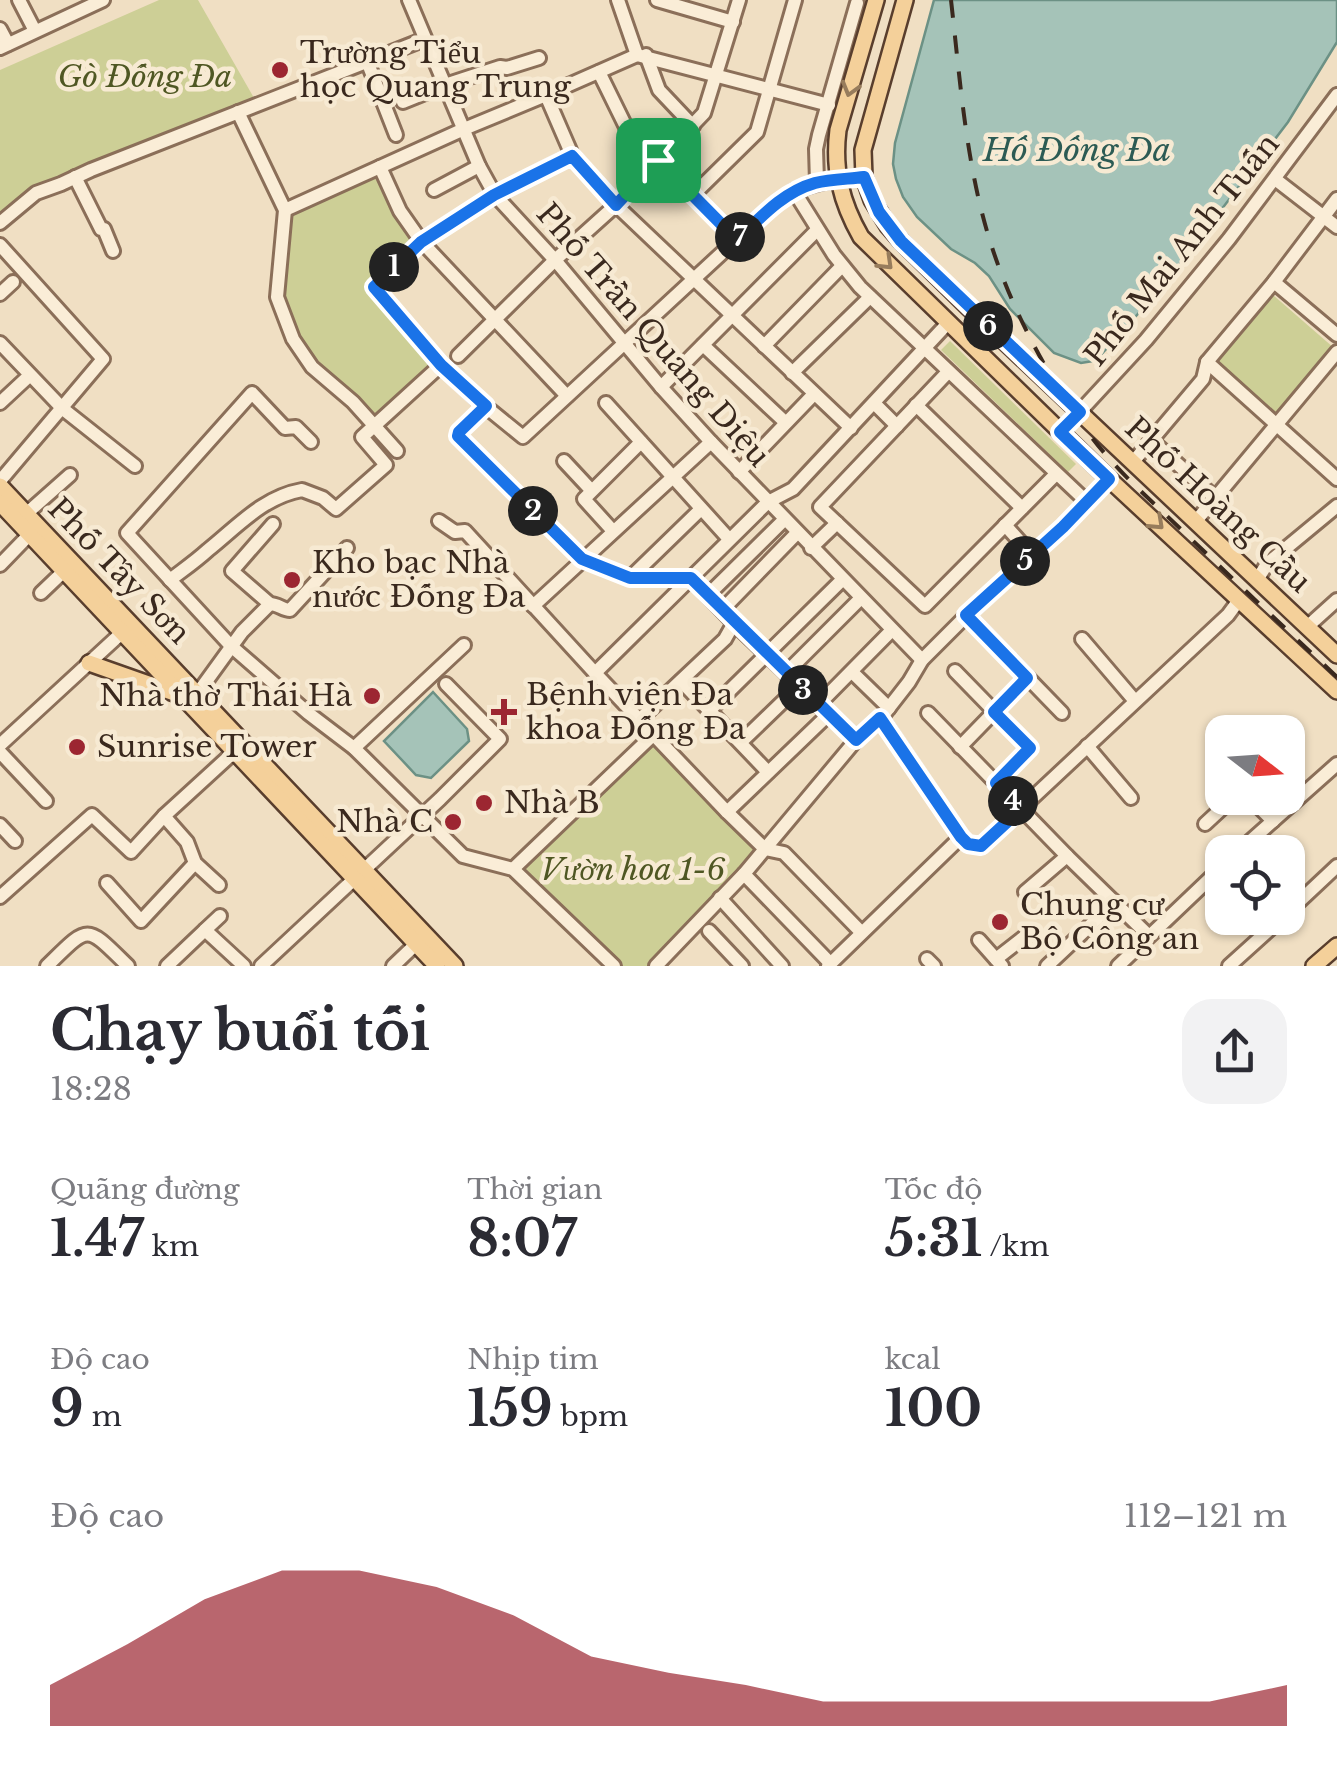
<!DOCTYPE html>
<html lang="vi">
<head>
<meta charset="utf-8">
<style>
  body { margin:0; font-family:"Libre Baskerville",serif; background:#f2f2f3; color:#2b2b33; height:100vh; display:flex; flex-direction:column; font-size:38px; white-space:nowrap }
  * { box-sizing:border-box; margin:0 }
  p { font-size:32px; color:#7c7c81 }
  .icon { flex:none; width:55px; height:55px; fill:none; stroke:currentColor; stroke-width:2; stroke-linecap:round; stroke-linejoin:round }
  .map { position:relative; height:966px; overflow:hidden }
  .drawer { display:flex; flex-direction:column; background:#fff; flex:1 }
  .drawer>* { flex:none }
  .needle { width:65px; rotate:107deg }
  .tools { position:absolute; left:1205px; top:715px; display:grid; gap:20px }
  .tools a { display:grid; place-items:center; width:100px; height:100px; border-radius:20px; background:#fff; box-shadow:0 2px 8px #0004; font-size:50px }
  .pin { position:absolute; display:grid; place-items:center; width:85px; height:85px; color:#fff; margin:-42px; border-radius:20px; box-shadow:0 5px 15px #0006 }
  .km { position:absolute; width:50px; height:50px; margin:-25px; border-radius:50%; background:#222; color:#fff; font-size:28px; line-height:50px; text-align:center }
  .round { display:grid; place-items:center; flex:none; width:105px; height:105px; border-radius:30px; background:#f2f2f3 }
  .headline { display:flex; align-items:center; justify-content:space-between; height:170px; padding:0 50px }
  h1 { font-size:55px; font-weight:700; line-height:75px }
  .metrics { display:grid; grid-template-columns:repeat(3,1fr); gap:15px; height:170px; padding:10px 50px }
  .metrics div { display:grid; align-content:center }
  .metrics b { font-size:50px; font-weight:700 }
  .metrics small { font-size:28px; font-weight:400 }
  .metrics p { font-size:28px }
  .chart { height:280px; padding:20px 50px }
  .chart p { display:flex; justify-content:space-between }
  .chart svg { width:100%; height:180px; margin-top:10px; fill:#9c2631; opacity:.7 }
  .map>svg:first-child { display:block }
  .green { fill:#cdcf96 }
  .water { fill:#a5c3b8; stroke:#6c9185; stroke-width:2.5 }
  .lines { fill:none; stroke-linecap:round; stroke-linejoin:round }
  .minor-casing { stroke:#8b6f59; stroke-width:18 }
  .major-casing { stroke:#593e2d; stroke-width:20 }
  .minor { stroke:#faedd7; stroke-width:12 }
  .major { stroke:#f4d09a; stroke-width:15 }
  .rail { stroke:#3a291e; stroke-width:4; stroke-dasharray:18 18; stroke-linecap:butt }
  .oneway { stroke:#977c5c }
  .route-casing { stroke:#fff; stroke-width:20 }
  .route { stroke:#1a73e8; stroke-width:12 }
  .poi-dot { fill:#9c2631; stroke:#f7ead3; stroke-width:4 }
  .labels { text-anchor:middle; stroke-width:9; stroke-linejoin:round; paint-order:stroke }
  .poi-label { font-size:30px; fill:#3a291e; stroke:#f7ead3; text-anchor:start }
  .park-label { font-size:30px; font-style:italic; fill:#4f5723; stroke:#f7ead3 }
  .street-label { font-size:30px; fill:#3a291e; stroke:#f7ead3 }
  .water-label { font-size:32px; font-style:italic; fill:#2c5b54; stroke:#f7ead3 }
</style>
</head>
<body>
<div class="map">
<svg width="1337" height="966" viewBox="0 0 1337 966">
  <rect width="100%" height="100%" fill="#f0dfc3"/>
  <g class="green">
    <polygon points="159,0 198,0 254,98 217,117 61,182 0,221 0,70"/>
    <polygon points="380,167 421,241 374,287 441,365 374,426 312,367 277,297 285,210"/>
    <polygon points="1273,295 1334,348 1277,414 1216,362"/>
    <polygon points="950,341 1076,464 1068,472 941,350"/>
    <polygon points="651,742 759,852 652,966 618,966 520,869"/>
  </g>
  <g class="water">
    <polygon points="934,0 1337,0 1337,42 1288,122 1164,285 1098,358 1093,361 1081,363 1054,353 1010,309 989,276 975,263 951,249 917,217 903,197 896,179 893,164 895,143"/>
    <polygon points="433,692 467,729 469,741 431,778 416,775 384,741"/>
  </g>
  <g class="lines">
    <defs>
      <g id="minor">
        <polyline points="19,0 35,31"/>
        <polyline points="409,0 479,166 495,195 555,260 661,387 711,442 922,660"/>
        <polyline points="618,0 637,55"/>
        <polyline points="657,0 733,22"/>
        <polyline points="0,29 8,44"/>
        <polyline points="0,48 103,0"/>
        <polyline points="637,55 829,105"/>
        <polyline points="646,55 659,90 693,126"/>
        <polyline points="367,61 396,135"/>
        <polyline points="599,72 627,129 737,240"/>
        <polyline points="546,95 572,155 616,205 851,428"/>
        <polyline points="403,102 445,85 500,67 507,68 539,58"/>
        <polyline points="238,112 285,210 277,297 293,339 312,367 353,402 397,451"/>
        <path d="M572,155L495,195L421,241L374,287L441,365L480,402L523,437L775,204C796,190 814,182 838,180"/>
        <polyline points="380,167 400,211 421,241 567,396"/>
        <polyline points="75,177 101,229 104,229 113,251"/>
        <polyline points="1275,179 1337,227"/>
        <polyline points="817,182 816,149 819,135 857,3"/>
        <polyline points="434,190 479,166"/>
        <polyline points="794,191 834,255 860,287 1087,502"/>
        <polyline points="693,195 757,132 795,0"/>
        <polyline points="285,210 464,129 546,95 637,55"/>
        <polyline points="0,223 36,193 61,184 91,170 425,39"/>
        <polyline points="0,245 103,359 0,481"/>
        <polyline points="1274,282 1337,335"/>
        <polyline points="0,294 13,282"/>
        <polyline points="0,343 63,409 135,466"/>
        <polyline points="703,345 785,422"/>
        <polyline points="764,346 842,266"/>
        <polyline points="458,356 555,260 616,205 704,113 739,0"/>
        <polyline points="1207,362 1337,479"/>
        <polyline points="948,372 820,507 925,606 1056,474"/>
        <polyline points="792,373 870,297"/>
        <polyline points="661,387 817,230"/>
        <polyline points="0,403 29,376"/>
        <polyline points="606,403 729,539"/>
        <polyline points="874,403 897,426"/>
        <polyline points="916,405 1022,508"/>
        <polyline points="486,406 459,432 458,436 582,559 630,578 691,578 734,623 856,740"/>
        <polyline points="1061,432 1146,340 1229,239 1337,95"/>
        <polyline points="1151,440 1215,498"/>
        <polyline points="311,442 296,427 285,428 252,393 127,533 231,646 308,713 354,748 463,856 513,869 614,966"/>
        <polyline points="564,461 591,490"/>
        <polyline points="1133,462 1203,379 1207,362 1274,282 1337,199"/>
        <polyline points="739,472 814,394"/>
        <polyline points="26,514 70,475"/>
        <polyline points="439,521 455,532 465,531 595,673 727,812 765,849 784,853 861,932"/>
        <polyline points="1196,521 1337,352"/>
        <path d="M273,524L232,571L270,604C278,604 283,610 290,610L347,548"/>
        <polyline points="1005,525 1032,555"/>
        <polyline points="613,531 584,499 641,442"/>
        <polyline points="811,548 837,523"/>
        <polyline points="0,565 29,535"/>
        <polyline points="630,578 701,509"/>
        <path d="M170,580C183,570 196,561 208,550C238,526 263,497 302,490L323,498L336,509L386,465L362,437L441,365"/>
        <polyline points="1257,580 1267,564 1337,506"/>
        <polyline points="41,593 63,572"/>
        <polyline points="708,595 784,520"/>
        <polyline points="533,606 711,442"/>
        <polyline points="722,610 797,533"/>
        <polyline points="967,615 1062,713"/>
        <polyline points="1307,627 1337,600"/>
        <polyline points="1082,639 1135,701"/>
        <polyline points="955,671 1030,748 996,783"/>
        <polyline points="852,672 889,708"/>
        <polyline points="595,673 768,502 793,489 948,323"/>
        <polyline points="786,673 860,599"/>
        <polyline points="681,681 768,772"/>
        <polyline points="197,694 242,632 270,604"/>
        <polyline points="818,705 892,630"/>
        <polyline points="710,710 842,580"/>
        <polyline points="928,713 1067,856 1148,935"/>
        <polyline points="881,718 961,837 968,844 981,846 1228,615 1239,600"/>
        <polyline points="639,720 725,639 734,623"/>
        <polyline points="741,742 799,686"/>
        <polyline points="0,745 127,628"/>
        <polyline points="1087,746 1131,798"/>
        <polyline points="960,747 1027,678"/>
        <polyline points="354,748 464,645"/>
        <polyline points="0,752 46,801"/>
        <polyline points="1250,798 1273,821"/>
        <polyline points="727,812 828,715"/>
        <polyline points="164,816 187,842 195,863 219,885"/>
        <polyline points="1205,824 1233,798"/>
        <polyline points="0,825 15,841"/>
        <polyline points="1238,852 1337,764"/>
        <polyline points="513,869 653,735"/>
        <polyline points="744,874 830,963"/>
        <polyline points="107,883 141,921 195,863"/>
        <polyline points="1025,892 1067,856"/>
        <polyline points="0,897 92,815 131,852 164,816 234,752"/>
        <polyline points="720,898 782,966"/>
        <polyline points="1288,912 1337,866"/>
        <polyline points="205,930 220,916"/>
        <polyline points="709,931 742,966"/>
        <polyline points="979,940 1002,966"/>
        <polyline points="927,959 934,966"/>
        <polyline points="996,959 1028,934"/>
        <path d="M47,966C90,924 85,924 128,966"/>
        <polyline points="167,966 205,930 244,966"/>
        <polyline points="261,966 440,799 500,739 446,684"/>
        <polyline points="393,966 416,944"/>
        <polyline points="656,966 744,874 856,740 881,718 909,682 922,660 967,615 1063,527 1109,479"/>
        <polyline points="828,966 961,837"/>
        <polyline points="1047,966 1115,902"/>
        <polyline points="1118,966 1222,867"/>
        <polyline points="1229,966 1282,918"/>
      </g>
      <g id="major">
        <path d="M876,0L838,130C833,169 841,202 861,237L1109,479L1337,691"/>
        <polyline points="905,0 863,150 864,177 872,200 888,226 901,241 969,308 1337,655"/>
        <polyline points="0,486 455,966"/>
        <polyline points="0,503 437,966"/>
        <polyline points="89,663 177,694"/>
        <polyline points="1314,966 1337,946"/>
      </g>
    </defs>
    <use href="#minor" class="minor-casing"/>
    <use href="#major" class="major-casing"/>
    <use href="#minor" class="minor"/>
    <use href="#major" class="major"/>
    <path class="rail" d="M951,0C960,79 966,165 990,241C1011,308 1046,374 1087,431C1115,470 1153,502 1187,535C1237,583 1287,630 1337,677"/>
  </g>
  <defs><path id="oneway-chevron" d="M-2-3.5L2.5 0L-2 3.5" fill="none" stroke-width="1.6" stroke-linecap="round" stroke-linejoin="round" transform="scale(2.5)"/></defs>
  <g class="oneway">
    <use href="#oneway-chevron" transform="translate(850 89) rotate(106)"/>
    <use href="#oneway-chevron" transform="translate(886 263) rotate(44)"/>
    <use href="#oneway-chevron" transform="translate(1157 523) rotate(43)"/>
  </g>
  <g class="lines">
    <defs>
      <path id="route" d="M572,156L616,205L658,160L737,240C760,218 783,192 815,183C831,179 849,179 864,177L879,212L901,241L1080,412L1060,432L1109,479L1063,527L966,615L1027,678L994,712L1030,748L996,783L1021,809L981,846L968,844L961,837L880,718L856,740L691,578H630L582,559L458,436L459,432L486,406L441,365L374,287L421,242L494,195Z"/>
    </defs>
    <use href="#route" class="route-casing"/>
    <use href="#route" class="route"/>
  </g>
  <g class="poi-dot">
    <circle cx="280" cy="70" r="10"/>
    <circle cx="292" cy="580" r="10"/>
    <circle cx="372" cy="696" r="10"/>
    <path d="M499 697h10v10h10v10h-10v10h-10v-10h-10v-10h10z"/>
    <circle cx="77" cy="747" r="10"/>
    <circle cx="484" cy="803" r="10"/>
    <circle cx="453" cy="822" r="10"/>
    <circle cx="1000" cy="922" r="10"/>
  </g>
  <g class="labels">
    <g class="poi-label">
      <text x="300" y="63">Trường Tiểu<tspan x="300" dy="34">học Quang Trung</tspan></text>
      <text x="312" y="573">Kho bạc Nhà<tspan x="312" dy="34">nước Đống Đa</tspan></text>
      <text x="526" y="705">Bệnh viện Đa<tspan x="526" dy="34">khoa Đống Đa</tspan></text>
      <text x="352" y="706" text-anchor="end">Nhà thờ Thái Hà</text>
      <text x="97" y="757">Sunrise Tower</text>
      <text x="504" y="813">Nhà B</text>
      <text x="433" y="832" text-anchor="end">Nhà C</text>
      <text x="1020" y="915">Chung cư<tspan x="1020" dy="34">Bộ Công an</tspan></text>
    </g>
    <g class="park-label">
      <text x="145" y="87">Gò Đống Đa</text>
      <text x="633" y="880">Vườn hoa 1-6</text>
    </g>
    <g class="street-label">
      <text transform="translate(1182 250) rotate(-51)" y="10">Phố Mai Anh Tuấn</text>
      <text transform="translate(653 335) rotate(49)" y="10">Phố Trần Quang Diệu</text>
      <text transform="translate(1218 505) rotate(43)" y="10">Phố Hoàng Cầu</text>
      <text transform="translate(119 571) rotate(46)" y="10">Phố Tây Sơn</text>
    </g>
    <g class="water-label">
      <text x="1077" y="161">Hố Đống Đa</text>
    </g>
  </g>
</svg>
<div class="tools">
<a><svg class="needle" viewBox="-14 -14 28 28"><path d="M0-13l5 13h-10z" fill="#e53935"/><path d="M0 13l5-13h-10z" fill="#7c7c81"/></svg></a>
<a><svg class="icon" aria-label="locate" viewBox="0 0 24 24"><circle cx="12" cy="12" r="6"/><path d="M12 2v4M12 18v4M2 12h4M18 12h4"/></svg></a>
</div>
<div class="pin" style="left:658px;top:160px;background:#1e9e55"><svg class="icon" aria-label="arrive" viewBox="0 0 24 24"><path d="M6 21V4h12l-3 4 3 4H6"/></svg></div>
<b class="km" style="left:394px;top:267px">1</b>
<b class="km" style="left:533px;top:511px">2</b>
<b class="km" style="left:803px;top:690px">3</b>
<b class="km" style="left:1013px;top:801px">4</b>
<b class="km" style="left:1025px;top:561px">5</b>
<b class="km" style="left:988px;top:326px">6</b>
<b class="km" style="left:740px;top:237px">7</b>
</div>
<section class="drawer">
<div class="headline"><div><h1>Chạy buổi tối</h1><p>18:28</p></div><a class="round"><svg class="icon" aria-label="share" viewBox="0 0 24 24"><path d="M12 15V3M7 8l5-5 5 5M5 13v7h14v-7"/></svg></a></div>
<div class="metrics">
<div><p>Quãng đường</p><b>1.47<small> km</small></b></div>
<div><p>Thời gian</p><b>8:07</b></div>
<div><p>Tốc độ</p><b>5:31<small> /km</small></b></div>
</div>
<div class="metrics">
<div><p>Độ cao</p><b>9<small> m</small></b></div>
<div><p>Nhịp tim</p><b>159<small> bpm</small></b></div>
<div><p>kcal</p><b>100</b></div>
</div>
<div class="chart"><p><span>Độ cao</span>112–121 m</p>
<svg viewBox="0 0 160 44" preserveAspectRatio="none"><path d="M0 44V34L10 24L20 13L30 6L40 6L50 10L60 17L70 27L80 31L90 34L100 38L110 38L120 38L130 38L140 38L150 38L160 34V44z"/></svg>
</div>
</section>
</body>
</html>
